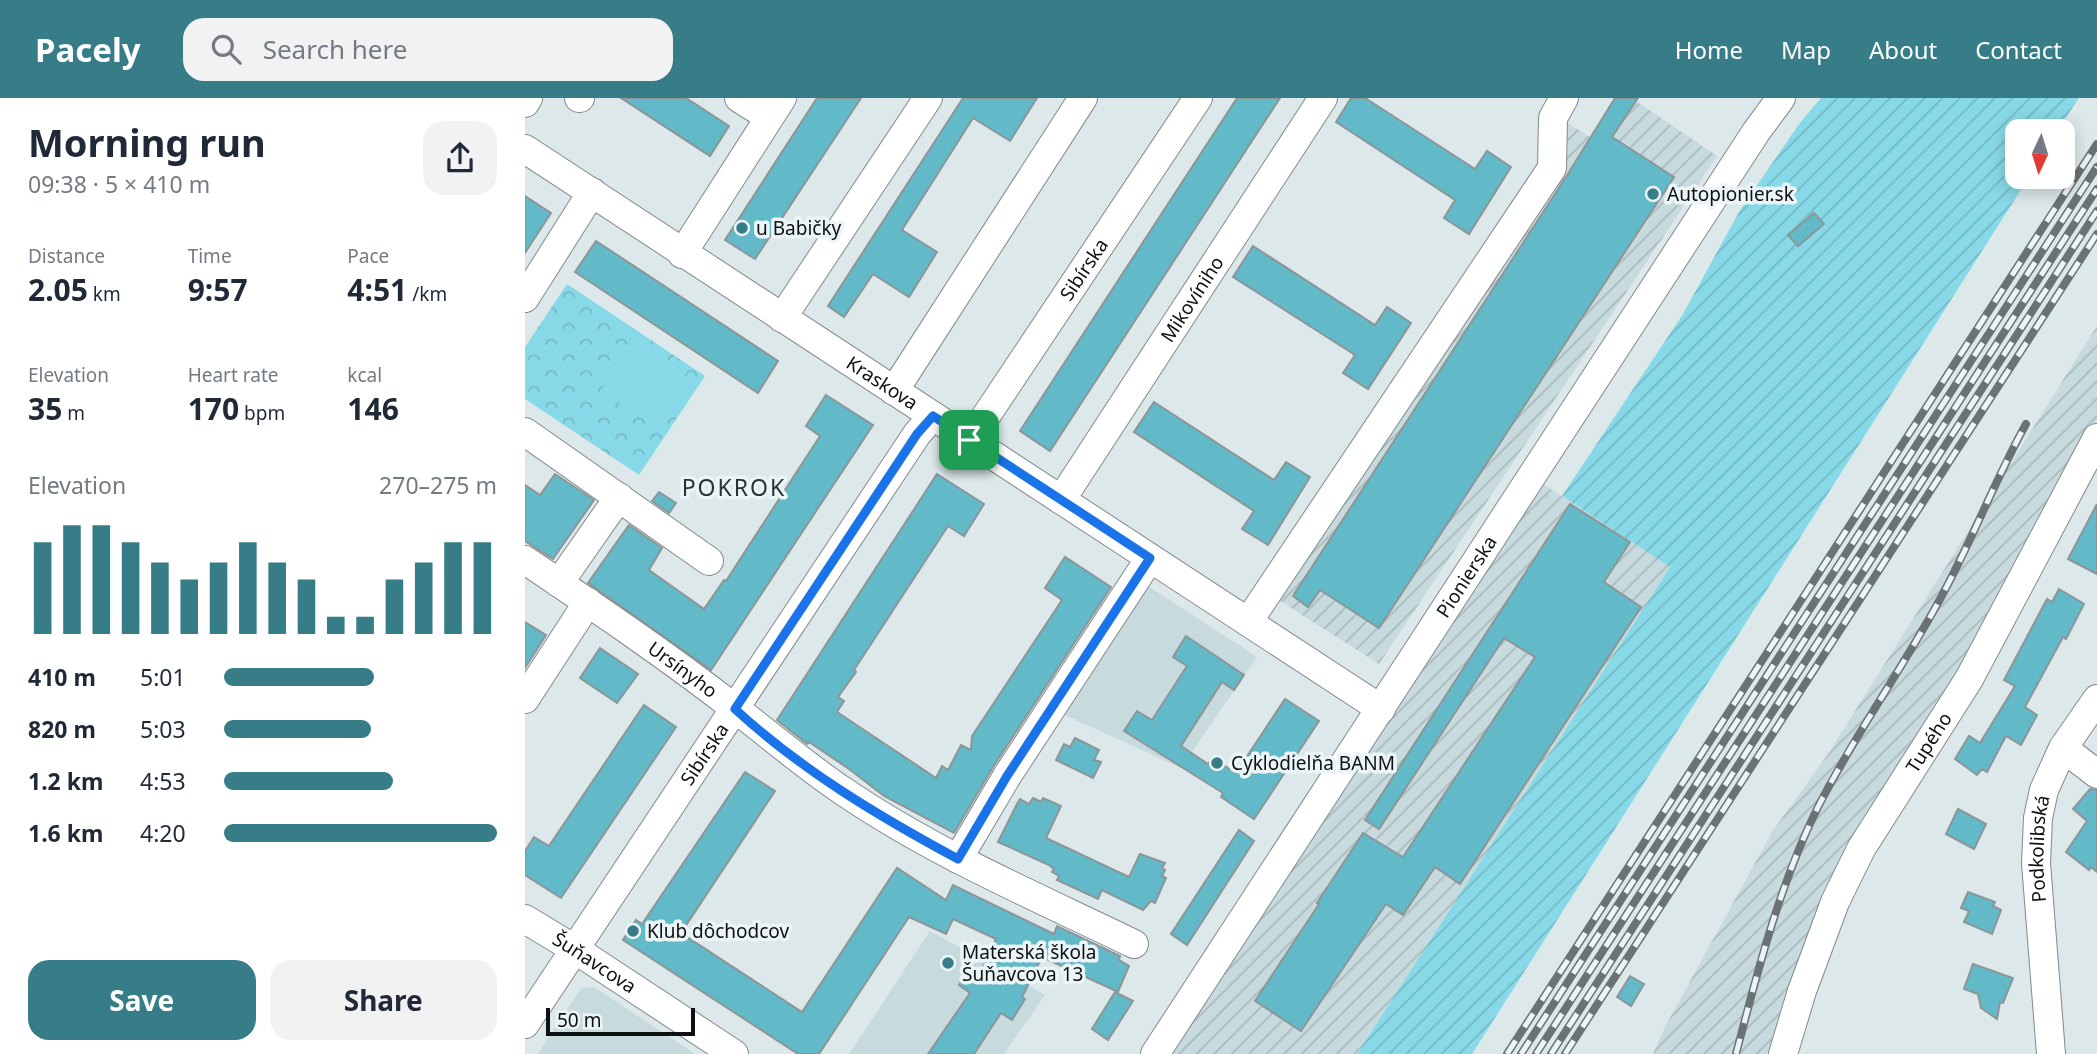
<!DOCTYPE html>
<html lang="en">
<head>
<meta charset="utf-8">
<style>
  body { margin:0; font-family:"Noto Sans",sans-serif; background:#f2f2f3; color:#1f2937; height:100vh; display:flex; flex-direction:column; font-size:26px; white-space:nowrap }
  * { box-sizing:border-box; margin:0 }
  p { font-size:23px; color:#747a83 }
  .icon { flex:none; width:38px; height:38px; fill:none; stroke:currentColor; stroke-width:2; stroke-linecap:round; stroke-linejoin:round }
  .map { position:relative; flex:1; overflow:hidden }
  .details { display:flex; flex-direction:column; background:#fff; width:525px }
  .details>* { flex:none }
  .needle { width:46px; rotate:184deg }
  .buttons { position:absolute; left:1480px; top:21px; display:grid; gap:14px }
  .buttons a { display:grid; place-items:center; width:70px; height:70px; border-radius:14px; background:#fff; box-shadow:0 4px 18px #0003; font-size:35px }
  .scale { position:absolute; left:21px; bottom:18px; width:149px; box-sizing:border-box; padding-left:7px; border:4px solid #0d1112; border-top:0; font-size:19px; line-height:24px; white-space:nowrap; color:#0d1112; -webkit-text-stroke:5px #ebf5f7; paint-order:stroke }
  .pin { position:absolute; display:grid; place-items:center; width:60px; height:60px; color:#fff; margin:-30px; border-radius:14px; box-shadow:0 4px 10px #0006 }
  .round { display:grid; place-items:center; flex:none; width:74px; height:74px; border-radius:21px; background:#f2f2f3 }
  .overview { display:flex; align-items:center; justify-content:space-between; height:119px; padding:0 28px }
  h1 { font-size:38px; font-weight:700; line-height:52px }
  .metrics { display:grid; grid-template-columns:repeat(3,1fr); gap:10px; height:119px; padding:7px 28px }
  .metrics div { display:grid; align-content:center }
  .metrics b { font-size:30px; font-weight:700 }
  .metrics small { font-size:19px; font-weight:400 }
  .metrics p { font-size:19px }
  .chart { height:196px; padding:14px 28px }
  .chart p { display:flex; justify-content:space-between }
  .chart svg { width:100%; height:126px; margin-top:7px; stroke:#377d88; stroke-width:6 }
  .button { display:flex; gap:14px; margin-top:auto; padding:14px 28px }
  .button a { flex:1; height:80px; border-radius:21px; background:#377d88; color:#fff; font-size:28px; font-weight:700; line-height:80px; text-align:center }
  .button a+a { background:#f2f2f3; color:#1f2937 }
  ul { padding:0 28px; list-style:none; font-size:23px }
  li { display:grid; grid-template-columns:112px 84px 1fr; align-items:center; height:52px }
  li i { height:18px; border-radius:9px; background:#377d88 }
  header { display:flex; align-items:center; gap:42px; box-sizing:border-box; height:98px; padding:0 35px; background:#377d88; color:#fff }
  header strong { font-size:33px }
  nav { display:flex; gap:38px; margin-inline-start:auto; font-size:24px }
  .search { width:490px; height:63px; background:#f2f2f3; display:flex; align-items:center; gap:18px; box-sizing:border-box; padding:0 24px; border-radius:21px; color:#747a83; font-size:26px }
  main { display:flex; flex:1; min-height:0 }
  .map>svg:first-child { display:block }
  .built { fill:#c7dade }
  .industrial { fill:url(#industrial-furrows) }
  .park { fill:url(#park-crowns) }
  .garden { fill:url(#garden-furrows) }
  .pitch { fill:#88d9e7 }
  .building { fill:#62b9c8; stroke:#8c9698; stroke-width:2 }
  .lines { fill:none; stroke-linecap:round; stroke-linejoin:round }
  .minor-casing { stroke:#818a8c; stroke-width:30 }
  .minor { stroke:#fff; stroke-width:28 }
  .rail-casing { stroke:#6b7274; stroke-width:8 }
  .rail { stroke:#ebf5f7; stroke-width:5; stroke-dasharray:16; stroke-linecap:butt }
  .route-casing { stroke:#fff; stroke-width:14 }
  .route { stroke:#1a73e8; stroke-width:9 }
  .poi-dot { fill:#377d88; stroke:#ebf5f7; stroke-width:2.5 }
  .labels { text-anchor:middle; stroke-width:7; stroke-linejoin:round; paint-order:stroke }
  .poi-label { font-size:19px; fill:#0d1112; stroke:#ebf5f7; text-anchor:start }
  .street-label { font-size:19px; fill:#0d1112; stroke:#ebf5f7 }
  .quarter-label { font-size:23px; letter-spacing:2px; fill:#2b3334; stroke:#ebf5f7 }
</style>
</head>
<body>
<header>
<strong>Pacely</strong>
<div class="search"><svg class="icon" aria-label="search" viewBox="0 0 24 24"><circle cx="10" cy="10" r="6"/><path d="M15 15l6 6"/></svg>Search here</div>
<nav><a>Home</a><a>Map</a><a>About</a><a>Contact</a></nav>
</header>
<main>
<section class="details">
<div class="overview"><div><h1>Morning run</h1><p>09:38 · 5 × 410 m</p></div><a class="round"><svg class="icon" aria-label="share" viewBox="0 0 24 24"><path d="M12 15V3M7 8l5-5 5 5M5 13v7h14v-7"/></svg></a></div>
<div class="metrics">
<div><p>Distance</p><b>2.05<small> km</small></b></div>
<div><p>Time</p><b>9:57</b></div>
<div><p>Pace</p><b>4:51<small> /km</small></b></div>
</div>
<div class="metrics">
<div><p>Elevation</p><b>35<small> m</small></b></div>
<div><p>Heart rate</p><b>170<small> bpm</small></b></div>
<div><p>kcal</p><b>146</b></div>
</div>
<div class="chart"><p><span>Elevation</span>270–275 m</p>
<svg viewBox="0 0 160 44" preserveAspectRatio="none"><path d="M5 44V12M15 44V6M25 44V6M35 44V12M45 44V19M55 44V25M65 44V19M75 44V12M85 44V19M95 44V25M105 44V38M115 44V38M125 44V25M135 44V19M145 44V12M155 44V12"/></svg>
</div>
<ul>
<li><b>410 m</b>5:01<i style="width:55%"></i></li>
<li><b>820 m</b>5:03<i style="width:54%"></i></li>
<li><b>1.2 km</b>4:53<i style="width:62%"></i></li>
<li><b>1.6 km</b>4:20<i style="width:100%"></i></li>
</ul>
<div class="button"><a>Save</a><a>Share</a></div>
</section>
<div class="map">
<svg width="1572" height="956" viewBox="0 0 1572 956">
  <defs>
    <pattern id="industrial-furrows" width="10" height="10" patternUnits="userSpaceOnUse" patternTransform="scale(1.75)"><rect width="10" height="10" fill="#c7dade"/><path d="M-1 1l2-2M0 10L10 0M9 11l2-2" fill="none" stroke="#aababd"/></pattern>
    <pattern id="park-crowns" width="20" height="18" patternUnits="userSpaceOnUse" patternTransform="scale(1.75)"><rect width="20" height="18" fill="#88d9e7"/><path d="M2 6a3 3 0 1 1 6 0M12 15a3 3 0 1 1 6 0" fill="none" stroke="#74b9c5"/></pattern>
    <pattern id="garden-furrows" width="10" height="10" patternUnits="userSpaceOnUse" patternTransform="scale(1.75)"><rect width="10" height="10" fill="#88d9e7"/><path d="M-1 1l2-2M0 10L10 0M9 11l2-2" fill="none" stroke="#74b9c5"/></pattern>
  </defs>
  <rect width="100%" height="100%" fill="#dde8ea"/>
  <g class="built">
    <polygon points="623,488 732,559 656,670 538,616"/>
    <polygon points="405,833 520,897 479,956 324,956"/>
    <polygon points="69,889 114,919 170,956 13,956 56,890"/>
  </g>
  <g class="industrial">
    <polygon points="1111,3 1192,58 854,566 749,499 1038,22 1080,49"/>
    <polygon points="1572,228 1572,322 1463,523 1251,956 1128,956 1140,929 1247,734 1303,656"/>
    <polygon points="1018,386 1145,469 832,956 647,956"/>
  </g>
  <polygon class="park" points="42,186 180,278 114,377 0,301 0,249"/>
  <polygon class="garden" points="1296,0 1554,0 1532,33 1493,33 1493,79 1504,79 947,956 832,956 1145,469 1037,398 1158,216 1214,114 1274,26"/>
  <polygon class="pitch" points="106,245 167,286 136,333 76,293"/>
  <g class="building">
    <polygon points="96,0 161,0 204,28 185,58"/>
    <polygon points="292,0 336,0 230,161 200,142"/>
    <polygon points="438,0 512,0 485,43 448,20 377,132 412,154 384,199 348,176 319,219 303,208"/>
    <polygon points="712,0 755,0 525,353 495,333"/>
    <polygon points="826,0 840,0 950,71 962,53 986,69 944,136 919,120 930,102 811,24"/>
    <polygon points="1090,0 1113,0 1087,39 1149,79 854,530 795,492 783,509 768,498 1041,79"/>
    <polygon points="0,98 26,115 0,155"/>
    <polygon points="1289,115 1299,126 1273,148 1263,137"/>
    <polygon points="71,143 253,263 233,295 50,174"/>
    <polygon points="728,148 850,227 862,209 886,225 843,291 818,275 830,257 708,179"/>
    <polygon points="301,297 348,327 186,572 63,485 104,427 137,450 124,472 179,511 199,482 201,483 295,338 281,328"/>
    <polygon points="629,304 749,382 761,364 785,379 743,447 717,431 729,413 609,334"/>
    <polygon points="30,376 69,402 28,461 0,443 0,387 15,397"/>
    <polygon points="412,376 459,406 439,438 423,428 329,572 331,574 313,599 319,603 312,614 411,680 417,668 423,672 436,647 446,652 447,638 537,502 520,490 540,459 586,489 468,669 429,735 359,698 324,671 284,644 282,646 252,622"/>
    <polygon points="134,394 151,405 144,415 127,403"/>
    <polygon points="1045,406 1105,444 1079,484 1116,509 935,786 910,769 878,817 861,806 776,933 730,903 794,806 792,805 838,735 878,759 1010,559 979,540 854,731 840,722"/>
    <polygon points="1572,406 1572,476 1543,461"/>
    <polygon points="1534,491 1559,506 1541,541 1538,539 1500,609 1512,617 1496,647 1481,638 1462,674 1457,671 1452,677 1430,661 1444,638 1455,645 1490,588 1479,582 1522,501 1527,504"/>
    <polygon points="0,524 21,537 0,570"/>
    <polygon points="661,538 719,577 709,592 697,584 656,648 683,666 687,660 711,675 760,601 794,623 729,721 696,699 698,695 599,633 612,613 627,622 662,568 648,559"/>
    <polygon points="75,550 113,576 92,605 55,580"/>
    <polygon points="119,607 151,629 36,800 0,777 0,753 9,739 24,748"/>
    <polygon points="550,640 574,652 569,662 576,664 568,680 531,662 539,646 545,649"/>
    <polygon points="220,674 250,693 156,835 277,914 372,770 421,802 428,787 529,836 532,828 595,858 594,862 604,868 593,894 517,859 497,899 500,901 487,922 476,915 449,956 403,956 445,895 434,887 447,867 456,873 471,841 428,821 421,836 384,819 294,956 273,956 98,842 111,822 117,826"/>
    <polygon points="1565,691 1572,692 1572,774 1566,769 1564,772 1541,754 1562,723 1548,711"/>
    <polygon points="508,700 516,704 518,700 536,708 521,740 604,779 615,756 640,765 637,770 640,772 637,778 641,780 630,805 626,803 618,812 577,792 573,801 532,782 534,778 527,774 529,771 524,767 473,744 492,706 495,701 504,706"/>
    <polygon points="1433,711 1461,726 1449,751 1421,736"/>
    <polygon points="714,732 729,743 662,847 646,836"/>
    <polygon points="1443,794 1470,804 1468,808 1476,812 1467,836 1439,824 1444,813 1436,810"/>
    <polygon points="1448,866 1488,880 1478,905 1475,904 1472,921 1456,910 1453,896 1439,891"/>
    <polygon points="1105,878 1119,886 1106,908 1092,899"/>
    <polygon points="590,894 608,903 583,942 567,931"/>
  </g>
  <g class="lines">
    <defs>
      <g id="minor">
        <polyline points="54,0 55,0"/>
        <polyline points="214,0 244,19"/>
        <polyline points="0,5 3,0"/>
        <path id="s1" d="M0,51L856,611"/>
        <polyline points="157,156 257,0"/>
        <polyline points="0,200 67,94"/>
        <polyline points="257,220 403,0"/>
        <polyline points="369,293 558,0"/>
        <polyline points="0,334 184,463"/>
        <path id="s2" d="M445,342L673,0"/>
        <path id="s3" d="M536,402L798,0"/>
        <path id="s4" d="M0,462C70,509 141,557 208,609C245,637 279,667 318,693C409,755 510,798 609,846"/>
        <polyline points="34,485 94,399"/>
        <polyline points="723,524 1027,70 1028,20 1039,0"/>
        <polyline points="0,601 63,504"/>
        <polyline points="1538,650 1572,676"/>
        <polyline points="433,761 482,678 625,460"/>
        <path id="s5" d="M0,821L51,852L209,956"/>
        <path id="s6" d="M0,926L392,336L408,318"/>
        <path id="s7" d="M630,956L1231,34L1256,0"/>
        <path id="s8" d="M1258,956L1277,893L1310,804L1336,751L1444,581L1572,340"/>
        <path id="s9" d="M1526,956L1511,765L1513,720L1519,692L1538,650L1572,601"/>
      </g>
    </defs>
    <use href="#minor" class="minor-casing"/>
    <use href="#minor" class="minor"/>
    <defs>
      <g id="rail">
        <polyline points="982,956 1572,46"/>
        <polyline points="996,956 1572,69"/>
        <polyline points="1011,956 1572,91"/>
        <polyline points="1026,956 1572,113"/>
        <polyline points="1040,956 1572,136"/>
        <path d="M1211,956C1233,872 1254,788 1293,709C1329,638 1376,573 1414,503C1446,445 1469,384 1501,326"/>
      </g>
    </defs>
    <use href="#rail" class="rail-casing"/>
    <use href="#rail" class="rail"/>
  </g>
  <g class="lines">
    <defs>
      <path id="route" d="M408,318L625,460L482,678L433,761C355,719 276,672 210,611L392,336Z"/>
    </defs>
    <use href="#route" class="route-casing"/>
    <use href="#route" class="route"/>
  </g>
  <g class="poi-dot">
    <circle cx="1128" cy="96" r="7"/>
    <circle cx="217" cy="130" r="7"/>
    <circle cx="692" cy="665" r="7"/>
    <circle cx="108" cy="833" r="7"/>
    <circle cx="423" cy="865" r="7"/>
  </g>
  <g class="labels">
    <g class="poi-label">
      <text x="1142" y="103">Autopionier.sk</text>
      <text x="231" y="137">u Babičky</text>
      <text x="706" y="672">Cyklodielňa BANM</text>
      <text x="122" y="840">Klub dôchodcov</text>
      <text x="437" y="861">Materská škola<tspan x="437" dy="22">Šuňavcova 13</tspan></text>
    </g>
    <g class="street-label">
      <text dy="7" stroke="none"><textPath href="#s2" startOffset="205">Sibírska</textPath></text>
      <text dy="7" stroke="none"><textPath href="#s3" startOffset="240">Mikovíniho</textPath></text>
      <text dy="7" stroke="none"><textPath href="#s1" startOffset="427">Kraskova</textPath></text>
      <text dy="7" stroke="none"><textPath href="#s7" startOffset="570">Pionierska</textPath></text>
      <text dy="7" stroke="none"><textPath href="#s4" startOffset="192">Ursínyho</textPath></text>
      <text dy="7" stroke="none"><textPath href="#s8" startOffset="346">Tupého</textPath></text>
      <text dy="7" stroke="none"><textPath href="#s6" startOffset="324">Sibírska</textPath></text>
      <text dy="7" stroke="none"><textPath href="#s9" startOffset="206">Podkolibská</textPath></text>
      <text dy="7" stroke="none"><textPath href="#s5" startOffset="82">Šuňavcova</textPath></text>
    </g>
    <g class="quarter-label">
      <text x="209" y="398">POKROK</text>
    </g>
  </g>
</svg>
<div class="buttons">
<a><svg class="needle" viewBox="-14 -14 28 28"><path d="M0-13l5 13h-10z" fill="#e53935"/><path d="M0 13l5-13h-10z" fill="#747a83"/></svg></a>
</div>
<div class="scale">50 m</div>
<div class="pin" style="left:444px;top:342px;background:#1e9e55"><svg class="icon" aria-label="arrive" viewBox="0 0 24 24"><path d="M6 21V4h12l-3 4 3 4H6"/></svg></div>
</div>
</main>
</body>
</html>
